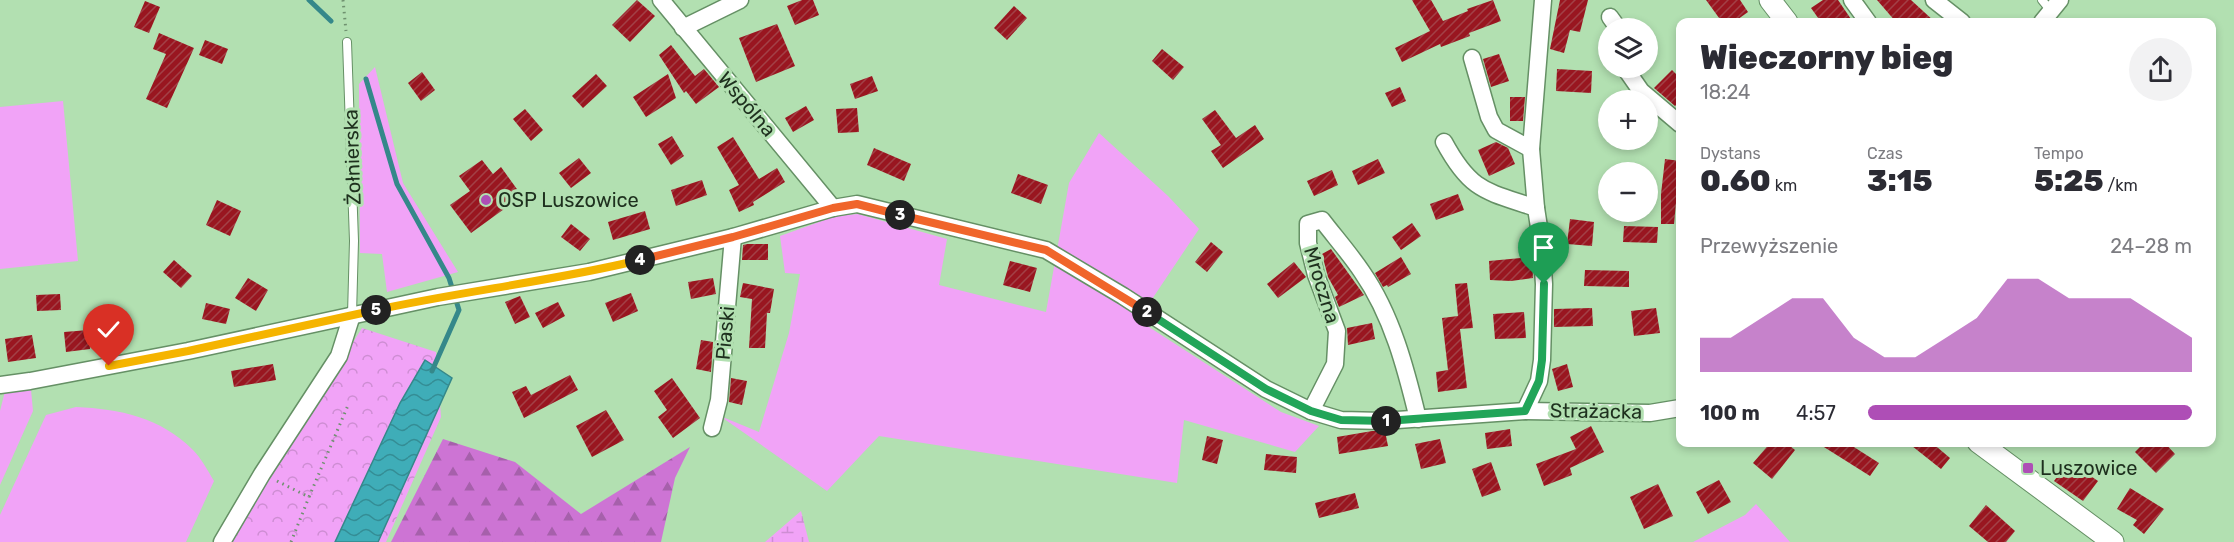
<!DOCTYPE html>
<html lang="pl">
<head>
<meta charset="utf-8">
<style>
  body { margin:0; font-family:Rubik,sans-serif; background:#f2f2f3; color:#2b2b33; height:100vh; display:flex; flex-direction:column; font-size:22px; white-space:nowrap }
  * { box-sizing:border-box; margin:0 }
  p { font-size:20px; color:#7c7c81 }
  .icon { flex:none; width:33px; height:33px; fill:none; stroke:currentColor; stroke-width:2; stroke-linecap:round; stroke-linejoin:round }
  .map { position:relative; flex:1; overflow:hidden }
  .drawer { position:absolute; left:1676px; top:18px; width:540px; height:429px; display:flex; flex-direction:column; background:#fff; border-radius:12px; box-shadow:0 3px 9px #0003 }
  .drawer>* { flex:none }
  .tools { position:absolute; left:1598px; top:18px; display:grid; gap:12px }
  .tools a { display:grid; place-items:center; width:60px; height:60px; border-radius:50%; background:#fff; box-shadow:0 3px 9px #0003; font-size:30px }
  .pin { position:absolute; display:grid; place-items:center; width:51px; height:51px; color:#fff; margin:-62px -26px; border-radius:50% 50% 50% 0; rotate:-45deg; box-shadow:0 0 6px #0007 }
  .pin .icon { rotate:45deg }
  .km { position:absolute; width:30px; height:30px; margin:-15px; border-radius:50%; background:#222; color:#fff; font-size:16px; line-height:30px; text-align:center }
  .round { display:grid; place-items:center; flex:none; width:63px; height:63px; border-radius:32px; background:#f2f2f3 }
  .summary { display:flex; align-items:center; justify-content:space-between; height:102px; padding:0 24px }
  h1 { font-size:33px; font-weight:800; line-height:45px }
  .stats { display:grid; grid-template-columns:repeat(3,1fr); gap:9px; height:102px; padding:6px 24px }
  .stats div { display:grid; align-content:center }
  .stats b { font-size:30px; font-weight:800 }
  .stats small { font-size:16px; font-weight:400 }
  .stats p { font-size:16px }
  .chart { height:168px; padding:12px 24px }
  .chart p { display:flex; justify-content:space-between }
  .chart svg { width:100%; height:108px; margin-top:6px; fill:#ae4eb6; opacity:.7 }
  ul { padding:0 24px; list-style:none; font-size:20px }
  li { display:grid; grid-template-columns:96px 72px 1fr; align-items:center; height:45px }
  li i { height:15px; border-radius:8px; background:#ae4eb6 }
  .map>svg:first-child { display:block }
  .grass { fill:#f1a3f7 }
  .forest { fill:url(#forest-firs) }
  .wetland { fill:url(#wetland-marsh) }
  .park { fill:url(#park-crowns) }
  .water { fill:url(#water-waves); stroke:#35888a; stroke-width:1.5 }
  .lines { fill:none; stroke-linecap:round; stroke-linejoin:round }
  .stream { stroke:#35888a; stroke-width:5 }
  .building { fill:url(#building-hatch) }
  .service-casing { stroke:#659065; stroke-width:10 }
  .minor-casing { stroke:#659065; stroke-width:19 }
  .tertiary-casing { stroke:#659065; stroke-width:23 }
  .path { stroke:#6f916f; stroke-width:3; stroke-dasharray:1.5 4.5; stroke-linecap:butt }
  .service { stroke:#fff; stroke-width:8 }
  .minor { stroke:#fff; stroke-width:16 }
  .tertiary { stroke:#fff; stroke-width:21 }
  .split-1-casing { stroke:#fff; stroke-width:12 }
  .split-2-casing { stroke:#fff; stroke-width:12 }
  .split-3-casing { stroke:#fff; stroke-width:12 }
  .split-4-casing { stroke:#fff; stroke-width:12 }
  .split-5-casing { stroke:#fff; stroke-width:12 }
  .split-6-casing { stroke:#fff; stroke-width:12 }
  .split-1 { stroke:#22a559; stroke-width:8 }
  .split-2 { stroke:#22a559; stroke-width:8 }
  .split-3 { stroke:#f0652b; stroke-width:8 }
  .split-4 { stroke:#f0652b; stroke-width:8 }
  .split-5 { stroke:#f5b400; stroke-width:8 }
  .split-6 { stroke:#f5b400; stroke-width:8 }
  .poi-dot { fill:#ae4eb6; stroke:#b2e0b1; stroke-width:2 }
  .labels { text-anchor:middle; stroke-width:6; stroke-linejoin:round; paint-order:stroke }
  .street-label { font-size:20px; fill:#1e301e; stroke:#b2e0b1 }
  .poi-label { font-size:20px; fill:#1e301e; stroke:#b2e0b1; text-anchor:start }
</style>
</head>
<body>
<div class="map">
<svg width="2234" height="542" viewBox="0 0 2234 542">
  <defs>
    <pattern id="forest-firs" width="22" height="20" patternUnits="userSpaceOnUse" patternTransform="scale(1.5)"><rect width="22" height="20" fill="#cd74d4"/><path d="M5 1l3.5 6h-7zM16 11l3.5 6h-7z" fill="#a660ab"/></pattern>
    <pattern id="wetland-marsh" width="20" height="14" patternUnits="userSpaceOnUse" patternTransform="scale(1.5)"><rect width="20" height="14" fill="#f1a3f7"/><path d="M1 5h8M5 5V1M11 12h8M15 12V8" fill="none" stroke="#ce8dd3"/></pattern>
    <pattern id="park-crowns" width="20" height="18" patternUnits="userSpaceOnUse" patternTransform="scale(1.5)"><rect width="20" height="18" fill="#f1a3f7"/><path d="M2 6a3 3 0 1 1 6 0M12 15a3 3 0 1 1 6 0" fill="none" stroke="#ce8dd3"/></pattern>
    <pattern id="water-waves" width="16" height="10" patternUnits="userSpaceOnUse" patternTransform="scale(1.5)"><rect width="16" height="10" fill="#3fadb8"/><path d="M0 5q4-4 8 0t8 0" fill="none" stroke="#348d95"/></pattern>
    <pattern id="building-hatch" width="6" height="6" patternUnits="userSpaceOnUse" patternTransform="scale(1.5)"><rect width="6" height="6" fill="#991620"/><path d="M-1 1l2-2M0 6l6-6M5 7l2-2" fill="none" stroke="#a24147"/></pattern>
  </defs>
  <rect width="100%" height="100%" fill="#b2e0b1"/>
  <g class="grass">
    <polygon points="375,67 403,183 458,272 387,292 382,254 360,253 359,84"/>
    <polygon points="63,101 78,261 0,269 0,107"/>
    <polygon points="1099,133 1168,196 1199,229 1138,320 1281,412 1319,426 1295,452 1184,420 1177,483 879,436 827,491 720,416 759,432 789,333 800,274 785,273 780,236 836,216 858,214 947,239 939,285 1046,312 1069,183"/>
    <polygon points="31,390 33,411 0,485 0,411 5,391"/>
    <path d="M76,407C120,409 160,417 193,450C201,458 208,471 214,481L186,542H0V515L46,415Z"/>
    <polygon points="1756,504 1790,542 1693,542 1745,515"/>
  </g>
  <polygon class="forest" points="443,439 515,462 581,514 690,447 675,478 661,542 391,542"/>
  <polygon class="wetland" points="801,511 809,542 765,542"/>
  <polygon class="park" points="362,328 436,352 441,417 386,542 229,542"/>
  <polygon class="water" points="425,360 452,378 378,542 335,542 400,403"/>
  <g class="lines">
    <g class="stream">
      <polyline points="309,0 331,21"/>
      <polyline points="366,79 397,184 449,278 459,310 432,371"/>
    </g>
  </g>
  <g class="building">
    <polygon points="637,0 655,16 630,42 612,25"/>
    <polygon points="802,0 813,0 819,15 795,25 787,6"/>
    <polygon points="1412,0 1431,0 1443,21 1468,11 1467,9 1493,0 1501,21 1469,33 1470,36 1441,47 1440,44 1402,62 1395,48 1430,31"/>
    <polygon points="1560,0 1588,0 1580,32 1570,30 1564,53 1550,49"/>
    <polygon points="1706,0 1740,0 1748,12 1734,22 1722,22"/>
    <polygon points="1823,0 1838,0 1853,22 1821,22 1811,8"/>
    <polygon points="1877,0 1911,0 1935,22 1896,22"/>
    <polygon points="145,1 160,7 149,33 134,27"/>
    <polygon points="1014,6 1027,18 1007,40 994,28"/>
    <polygon points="777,24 795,66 756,82 739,38"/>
    <polygon points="159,33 194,48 167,108 146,99 166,54 153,49"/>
    <polygon points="205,40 228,49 222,64 199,55"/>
    <polygon points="671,45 695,76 704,69 719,87 696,104 686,91 684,93 659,55"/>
    <polygon points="1162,49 1184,67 1173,80 1152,61"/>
    <polygon points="1499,54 1509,81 1491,87 1483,59"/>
    <polygon points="1557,69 1592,71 1591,93 1556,91"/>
    <polygon points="1672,70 1680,78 1680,102 1675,106 1654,88"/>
    <polygon points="422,72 435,90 421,101 408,83"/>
    <polygon points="596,74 607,86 583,108 572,96"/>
    <polygon points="668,74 676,98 646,117 633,97"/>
    <polygon points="872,76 878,91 855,99 850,84"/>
    <polygon points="1400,87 1406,101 1392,107 1385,93"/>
    <polygon points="1510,97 1525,97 1523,121 1510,121"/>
    <polygon points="806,106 814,120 793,132 785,118"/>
    <polygon points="857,108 859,132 838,133 836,109"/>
    <polygon points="525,109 543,130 531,141 513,119"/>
    <polygon points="1215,110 1236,138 1255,125 1264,139 1223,168 1211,151 1221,145 1202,119"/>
    <polygon points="672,136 684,156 671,165 658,144"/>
    <polygon points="733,137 759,179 777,168 785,182 753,202 754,205 739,212 729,190 739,185 717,147"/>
    <polygon points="1496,142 1508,148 1515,164 1489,176 1478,150"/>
    <polygon points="874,148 911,164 904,181 867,165"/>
    <polygon points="579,158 591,173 571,188 559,173"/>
    <polygon points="1378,159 1385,173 1358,185 1352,171"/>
    <polygon points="1665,159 1680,161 1674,224 1661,224 1661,194"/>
    <polygon points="482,160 493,174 501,167 522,196 471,233 450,205 470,191 459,176"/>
    <polygon points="1332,170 1338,185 1314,196 1307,181"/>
    <polygon points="1018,174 1048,185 1041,204 1011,193"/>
    <polygon points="702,180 707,195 676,206 671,190"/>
    <polygon points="1458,194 1464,210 1436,220 1430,204"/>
    <polygon points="217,200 241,211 230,236 206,225"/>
    <polygon points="645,211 650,229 613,240 608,222"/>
    <polygon points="1570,219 1594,222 1592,246 1567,244"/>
    <polygon points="1412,223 1421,236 1401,250 1392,237"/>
    <polygon points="571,224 590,239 580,251 561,237"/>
    <polygon points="1624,226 1658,227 1657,243 1623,242"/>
    <polygon points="1211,242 1223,252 1207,272 1195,262"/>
    <polygon points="747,244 768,244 768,260 742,260 743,245"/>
    <polygon points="1331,249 1364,295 1339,307 1335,297 1338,295 1328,277 1322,254"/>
    <polygon points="1401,257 1411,274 1388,287 1387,285 1383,287 1375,273"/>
    <polygon points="1532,257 1533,278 1511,281 1490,280 1489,261"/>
    <polygon points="174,260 192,276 181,288 163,272"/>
    <polygon points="1010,261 1037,268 1030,292 1003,285"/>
    <polygon points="1294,262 1306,277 1278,298 1267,284"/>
    <polygon points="1585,270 1629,271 1629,287 1584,286"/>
    <polygon points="248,278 268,290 256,311 235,298"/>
    <polygon points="713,278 716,294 691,299 688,282"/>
    <polygon points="743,283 774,289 770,313 767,313 765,348 749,348 752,299 740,297"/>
    <polygon points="1467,283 1473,328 1460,329 1467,388 1438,392 1436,372 1448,370 1442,318 1458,316 1455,284"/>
    <polygon points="631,293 638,311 613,322 605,303"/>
    <polygon points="60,294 61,310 37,311 36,295"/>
    <polygon points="520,296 530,317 515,324 505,302"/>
    <polygon points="558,302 565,316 543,328 535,313"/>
    <polygon points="206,303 230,309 226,324 202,319"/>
    <polygon points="1592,308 1593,326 1554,327 1554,309"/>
    <polygon points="1656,308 1660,333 1634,336 1631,311"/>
    <polygon points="1524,312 1526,338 1495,339 1493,314"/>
    <polygon points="123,313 126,331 101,334 98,316"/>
    <polygon points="1372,323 1375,339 1348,345 1347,328"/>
    <polygon points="89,330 90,349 66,352 64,332"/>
    <polygon points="32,335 36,358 8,362 5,339"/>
    <polygon points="701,340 713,342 711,372 696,369"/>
    <polygon points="273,364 276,380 234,387 231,371"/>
    <polygon points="1567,364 1573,387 1558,391 1552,369"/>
    <polygon points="570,375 578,390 524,418 512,392 526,386 531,395"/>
    <polygon points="672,378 700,418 673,438 658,417 667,410 654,391"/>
    <polygon points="731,378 747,381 742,405 729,402"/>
    <polygon points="606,410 624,440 592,457 576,426"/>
    <polygon points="1591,426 1604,452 1570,468 1572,475 1544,486 1536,464 1576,449 1570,437"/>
    <polygon points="1510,429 1512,446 1487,449 1485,433"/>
    <polygon points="1372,431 1385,431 1388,446 1339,454 1337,437"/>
    <polygon points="1207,436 1223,440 1217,464 1202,460"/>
    <polygon points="1440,439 1446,463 1421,469 1415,444"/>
    <polygon points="1771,442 1785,442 1795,450 1772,479 1753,463"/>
    <polygon points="1816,442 1846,442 1879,463 1870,476"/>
    <polygon points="1907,442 1931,442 1950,458 1941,469"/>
    <polygon points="2145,442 2164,442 2175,454 2156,473 2135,452"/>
    <polygon points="1266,454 1297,457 1296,473 1264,470"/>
    <polygon points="2069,461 2098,481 2083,501 2054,481"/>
    <polygon points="1491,462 1501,490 1482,497 1472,469"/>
    <polygon points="1719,480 1731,502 1708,514 1696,492"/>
    <polygon points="1658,484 1673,516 1644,529 1630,497"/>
    <polygon points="2130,488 2164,509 2144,534 2133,525 2137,520 2117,509"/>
    <polygon points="1355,493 1359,508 1319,518 1315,503"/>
    <polygon points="1986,505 2015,531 2006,542 1988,542 1969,526"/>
  </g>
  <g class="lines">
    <defs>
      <g id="service">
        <polyline points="2042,0 2051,11"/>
        <polyline points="347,42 354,241 352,315"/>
      </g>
      <g id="minor">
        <polyline points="661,0 833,208"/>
        <polyline points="1852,0 1868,22"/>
        <polyline points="1934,0 1962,22"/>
        <polyline points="1610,17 1618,28"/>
        <polyline points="2042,22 2060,0"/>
        <polyline points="683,28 740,0"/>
        <polyline points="1472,58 1489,117 1496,130 1531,149"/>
        <polyline points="1625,68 1641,91 1680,124"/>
        <path d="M1444,142C1471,192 1486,191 1536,208"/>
        <polyline points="0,385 30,381 188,351 438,297 589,272 733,237 833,208 857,204 1046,250 1123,296 1266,389 1311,411 1341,420 1383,421 1525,411 1650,413 1680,408"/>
        <path d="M1311,411L1335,364L1337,331L1316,275L1308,243V224L1322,220C1335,237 1350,254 1362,272C1392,315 1406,369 1418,419"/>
        <polyline points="1525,411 1539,381 1542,360 1544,284 1541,240 1536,208 1531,149 1543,0"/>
        <polyline points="712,428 719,400 733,237"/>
        <polyline points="222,542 262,474 339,356 352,315"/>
      </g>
      <g id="tertiary">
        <polyline points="1770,0 1787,22"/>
        <polyline points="1978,442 2113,542"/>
      </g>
    </defs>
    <use href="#service" class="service-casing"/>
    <use href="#minor" class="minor-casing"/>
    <use href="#tertiary" class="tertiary-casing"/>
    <g class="path">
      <polyline points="343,0 346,31"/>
      <polyline points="277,481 309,497 349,403"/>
      <polyline points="291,542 309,497"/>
    </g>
    <use href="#service" class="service"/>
    <use href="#minor" class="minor"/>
    <use href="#tertiary" class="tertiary"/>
  </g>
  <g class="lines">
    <defs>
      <polyline id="split-1" points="1386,421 1525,411 1539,381 1542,360 1544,284"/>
      <polyline id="split-2" points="1147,312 1266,389 1311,411 1341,420 1386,421"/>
      <polyline id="split-3" points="900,215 1046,250 1147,312"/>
      <polyline id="split-4" points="640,260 733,237 833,208 857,204 900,215"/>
      <path id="split-5" d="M376,310C464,291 553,281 640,260"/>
      <polyline id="split-6" points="109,366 188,351 376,310"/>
    </defs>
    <use href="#split-1" class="split-1-casing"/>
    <use href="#split-2" class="split-2-casing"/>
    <use href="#split-3" class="split-3-casing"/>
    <use href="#split-4" class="split-4-casing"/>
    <use href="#split-5" class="split-5-casing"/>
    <use href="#split-6" class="split-6-casing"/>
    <use href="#split-1" class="split-1"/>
    <use href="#split-2" class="split-2"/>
    <use href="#split-3" class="split-3"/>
    <use href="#split-4" class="split-4"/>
    <use href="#split-5" class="split-5"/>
    <use href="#split-6" class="split-6"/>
  </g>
  <g class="poi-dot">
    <circle cx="486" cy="200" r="6"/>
    <rect x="2022" y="462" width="12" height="12" rx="3"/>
  </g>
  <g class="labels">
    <g class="street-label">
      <text transform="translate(747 104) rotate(50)" y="7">Wspólna</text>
      <text transform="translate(352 157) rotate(-92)" y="7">Żołnierska</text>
      <text transform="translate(1322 285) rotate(73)" y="7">Mroczna</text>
      <text transform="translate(725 333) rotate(-85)" y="7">Piaski</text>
      <text transform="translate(1596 411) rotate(1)" y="7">Strażacka</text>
    </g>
    <g class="poi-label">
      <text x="498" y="207">OSP Luszowice</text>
      <text x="2040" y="475">Luszowice</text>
    </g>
  </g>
</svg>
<div class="tools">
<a><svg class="icon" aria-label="layers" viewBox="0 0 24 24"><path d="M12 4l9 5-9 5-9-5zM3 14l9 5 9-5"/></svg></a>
<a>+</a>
<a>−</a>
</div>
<div class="pin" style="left:1544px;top:284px;background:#1e9e55"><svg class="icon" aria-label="arrive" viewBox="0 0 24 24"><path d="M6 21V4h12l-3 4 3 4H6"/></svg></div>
<div class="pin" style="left:109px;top:366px;background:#d93025"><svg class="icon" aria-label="check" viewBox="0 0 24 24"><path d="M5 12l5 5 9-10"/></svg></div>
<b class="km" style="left:1386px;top:421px">1</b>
<b class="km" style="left:1147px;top:312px">2</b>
<b class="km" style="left:900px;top:215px">3</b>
<b class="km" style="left:640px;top:260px">4</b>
<b class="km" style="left:376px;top:310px">5</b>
<section class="drawer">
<div class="summary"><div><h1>Wieczorny bieg</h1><p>18:24</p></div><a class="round"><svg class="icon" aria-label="share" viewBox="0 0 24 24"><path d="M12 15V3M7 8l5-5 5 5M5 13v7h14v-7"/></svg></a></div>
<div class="stats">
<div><p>Dystans</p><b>0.60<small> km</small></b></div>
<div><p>Czas</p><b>3:15</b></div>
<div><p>Tempo</p><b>5:25<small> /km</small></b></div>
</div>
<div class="chart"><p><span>Przewyższenie</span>24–28 m</p>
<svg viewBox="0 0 160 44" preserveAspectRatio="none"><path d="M0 44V30L10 30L20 22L30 14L40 14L50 30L60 38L70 38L80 30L90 22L100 6L110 6L120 14L130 14L140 14L150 22L160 30V44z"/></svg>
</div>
<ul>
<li><b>100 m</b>4:57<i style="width:100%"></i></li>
</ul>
</section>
</div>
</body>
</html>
